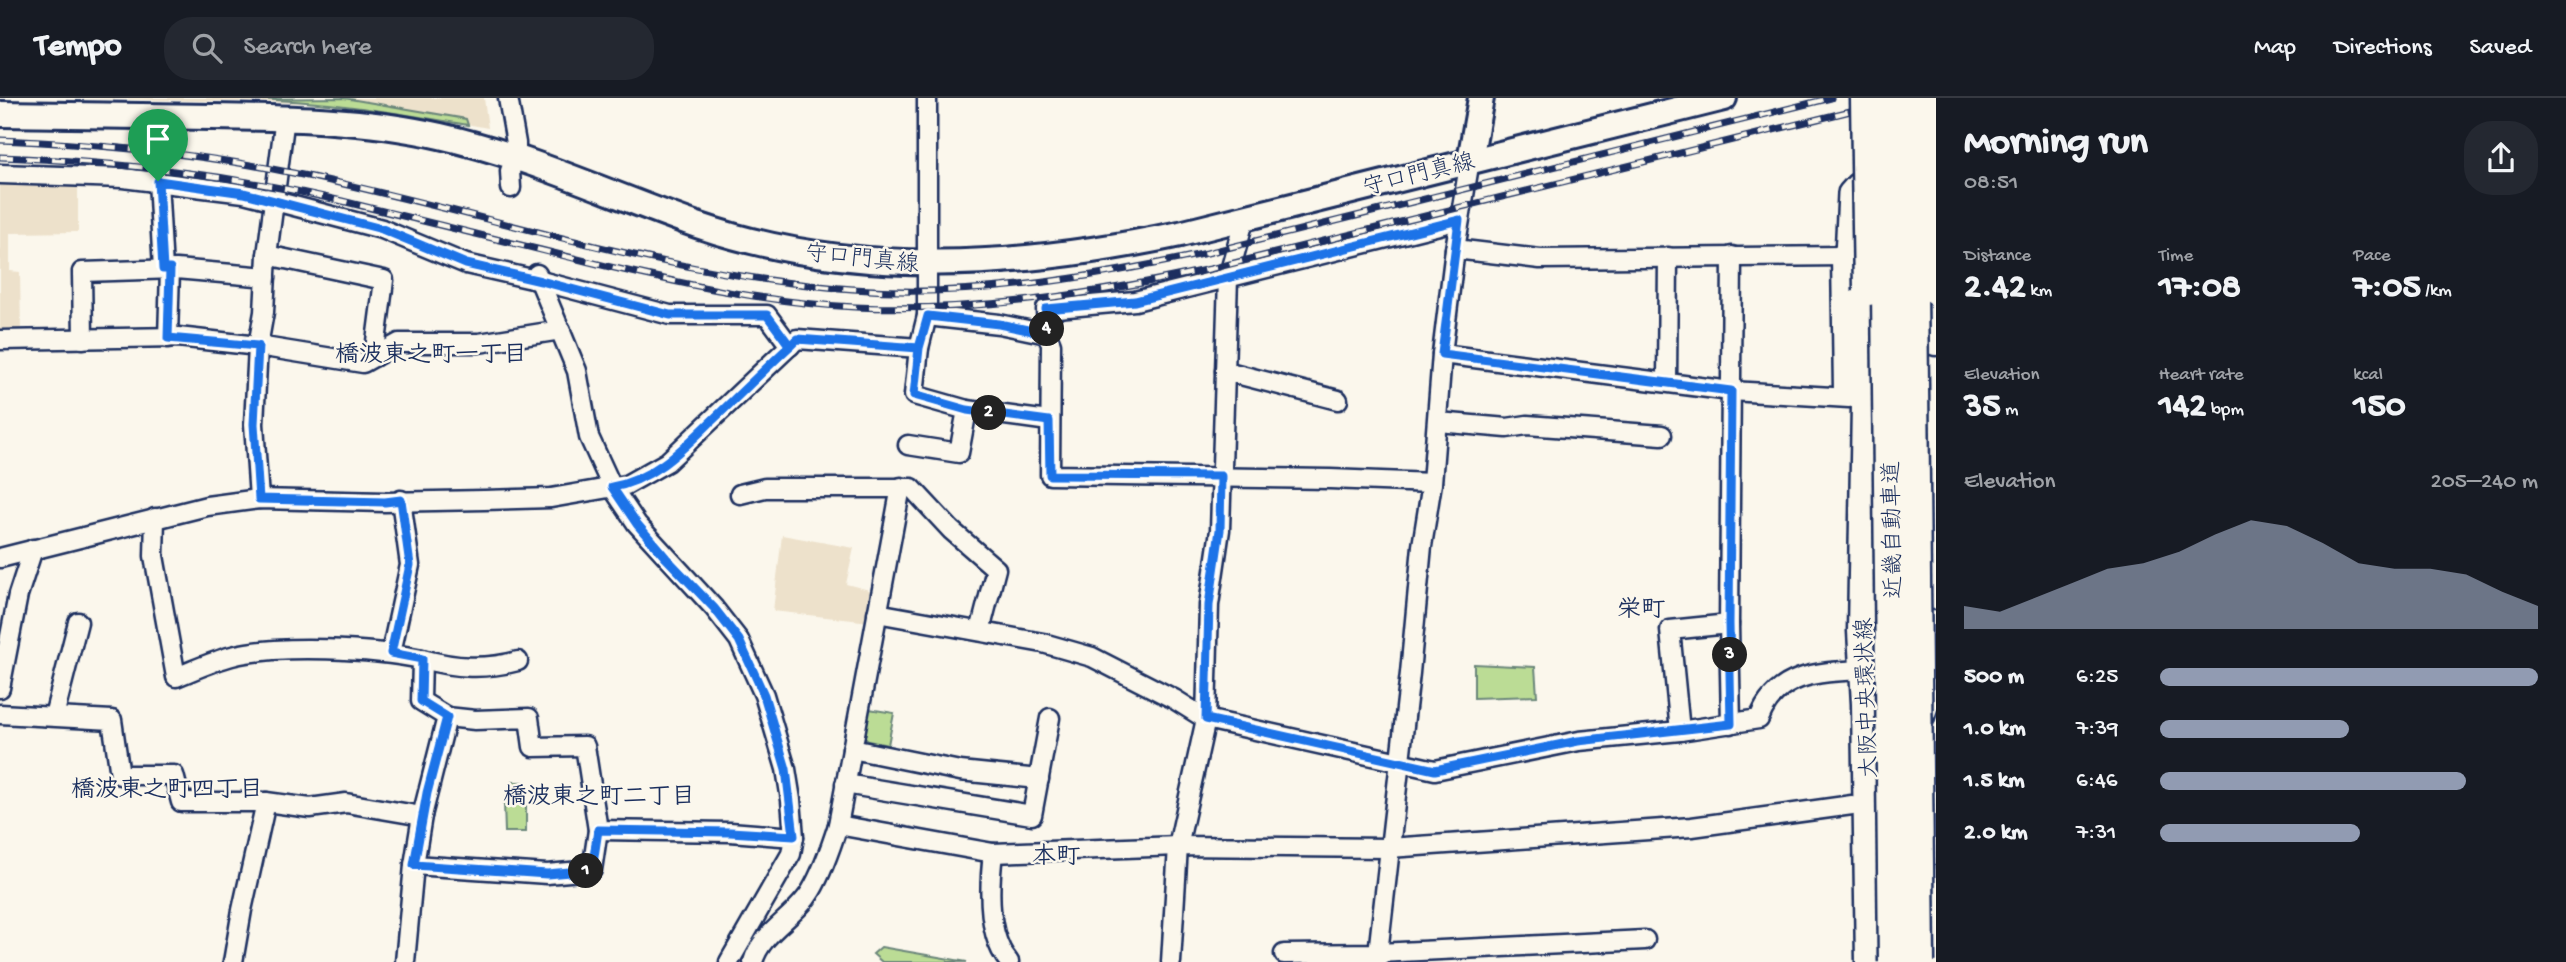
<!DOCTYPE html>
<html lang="en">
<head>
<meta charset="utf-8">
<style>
  body { margin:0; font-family:"Gochi Hand","Klee One",sans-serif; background:#242831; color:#f1f3f6; height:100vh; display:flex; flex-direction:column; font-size:26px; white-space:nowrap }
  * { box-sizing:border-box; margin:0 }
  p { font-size:23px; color:#9ea1a6 }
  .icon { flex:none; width:38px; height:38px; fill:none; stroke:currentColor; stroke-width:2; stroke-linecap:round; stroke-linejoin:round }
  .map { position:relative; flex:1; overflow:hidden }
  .details { display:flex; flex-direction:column; background:#171b24; width:630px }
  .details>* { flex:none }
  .pin { position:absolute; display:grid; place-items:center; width:60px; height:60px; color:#fff; margin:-72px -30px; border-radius:50% 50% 50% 0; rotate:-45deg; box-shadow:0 0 7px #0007 }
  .pin .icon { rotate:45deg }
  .km { position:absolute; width:35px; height:35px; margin:-18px; border-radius:50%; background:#222; color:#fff; font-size:19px; line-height:35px; text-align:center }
  .round { display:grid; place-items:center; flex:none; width:74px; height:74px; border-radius:28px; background:#242831 }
  .head { display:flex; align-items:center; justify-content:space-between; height:119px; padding:0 28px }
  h1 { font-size:38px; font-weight:700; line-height:52px }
  .figures { display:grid; grid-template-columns:repeat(3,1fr); gap:10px; height:119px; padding:7px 28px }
  .figures div { display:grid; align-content:center }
  .figures b { font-size:35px; font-weight:700 }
  .figures small { font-size:19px; font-weight:400 }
  .figures p { font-size:19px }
  .chart { height:196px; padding:14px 28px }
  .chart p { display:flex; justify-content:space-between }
  .chart svg { width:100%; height:126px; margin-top:7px; fill:#919bb2; opacity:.7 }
  ul { padding:0 28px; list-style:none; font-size:23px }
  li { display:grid; grid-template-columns:112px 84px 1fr; align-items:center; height:52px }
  li i { height:18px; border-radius:9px; background:#919bb2 }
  header { display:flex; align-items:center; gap:42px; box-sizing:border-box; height:98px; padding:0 35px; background:#171b24; border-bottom:2px solid #363941 }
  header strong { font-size:33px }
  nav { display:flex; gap:38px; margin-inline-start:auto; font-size:24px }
  .search { width:490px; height:63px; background:#242831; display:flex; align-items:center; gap:18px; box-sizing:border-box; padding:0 24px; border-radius:28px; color:#9ea1a6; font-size:26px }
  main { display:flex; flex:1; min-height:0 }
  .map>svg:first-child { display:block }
  .built { fill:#ede1cb }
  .green { fill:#bbdc95; stroke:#6b867a; stroke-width:2 }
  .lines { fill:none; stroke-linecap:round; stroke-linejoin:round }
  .minor-casing { stroke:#1b2f5e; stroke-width:23 }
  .tertiary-casing { stroke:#1b2f5e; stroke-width:26 }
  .secondary-casing { stroke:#1b2f5e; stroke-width:30 }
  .primary-casing { stroke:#1b2f5e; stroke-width:33 }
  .minor { stroke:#fbf7ec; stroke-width:18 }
  .tertiary { stroke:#fbf7ec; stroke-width:21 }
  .secondary { stroke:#fbf7ec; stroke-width:24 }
  .primary { stroke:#fbf7ec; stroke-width:28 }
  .rail-casing { stroke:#1b2f5e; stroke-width:7 }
  .rail { stroke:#fbf7ec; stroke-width:4.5; stroke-dasharray:13; stroke-linecap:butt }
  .primary-bridge-casing { stroke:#1b2f5e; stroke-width:33; stroke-linecap:butt }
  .motorway-bridge-casing { stroke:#1b2f5e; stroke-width:37; stroke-linecap:butt }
  .primary-bridge { stroke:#fbf7ec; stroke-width:28 }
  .motorway-bridge { stroke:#fbf7ec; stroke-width:32 }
  .route-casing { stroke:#fff; stroke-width:14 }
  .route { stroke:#1a73e8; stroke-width:9 }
  .labels { text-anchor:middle; stroke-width:5; stroke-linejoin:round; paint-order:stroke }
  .street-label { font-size:23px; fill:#1b2f5e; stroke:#fbf7ec }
  .neighbourhood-label { font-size:24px; font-weight:bold; fill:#1b2f5e; stroke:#fbf7ec }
</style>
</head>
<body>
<header>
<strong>Tempo</strong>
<div class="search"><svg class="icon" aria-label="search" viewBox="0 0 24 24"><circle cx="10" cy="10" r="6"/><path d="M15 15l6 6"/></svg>Search here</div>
<nav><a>Map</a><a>Directions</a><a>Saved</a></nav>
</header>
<main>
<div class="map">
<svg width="1936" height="864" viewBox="0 0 1936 864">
  <rect width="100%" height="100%" fill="#fbf7ec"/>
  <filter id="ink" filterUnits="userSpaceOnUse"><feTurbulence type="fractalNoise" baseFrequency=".0143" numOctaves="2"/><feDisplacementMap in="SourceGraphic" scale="14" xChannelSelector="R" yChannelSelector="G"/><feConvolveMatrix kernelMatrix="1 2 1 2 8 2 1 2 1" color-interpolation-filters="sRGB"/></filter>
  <g filter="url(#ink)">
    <g class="built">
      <polygon points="65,0 484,0 488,30 357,6"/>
      <polygon points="0,82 78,85 78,134 10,135 10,173 20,174 21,237 0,237"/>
      <polygon points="782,437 854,450 846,486 877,494 870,524 773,513"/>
    </g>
    <g class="green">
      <path d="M344,0L466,21L468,27C392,14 317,1 241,1Z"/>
      <polygon points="1474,566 1535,569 1537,598 1474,600"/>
      <polygon points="869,611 894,615 888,647 868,643 863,638"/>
      <polygon points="512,684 526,684 526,734 505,734 504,705"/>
      <polygon points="881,849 967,864 882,864 873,856"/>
    </g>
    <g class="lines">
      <defs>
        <g id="minor">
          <polyline points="508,0 516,45 516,59 510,73 511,90"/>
          <polyline points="927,0 927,218 919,250 914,297 967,312 1049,323"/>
          <polyline points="0,76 123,80 244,95 382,131 466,166 541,183 670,217 767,217 790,248"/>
          <polyline points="158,83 163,171"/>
          <polyline points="1455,151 1540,161 1846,158"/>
          <polyline points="267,157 384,182 374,259"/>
          <polyline points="537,176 577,273 589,339 612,389 637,426 714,510 739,542 764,597 786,671 791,702 794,739 791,756 729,864"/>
          <polyline points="927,218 999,226 1047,236 1046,211 1135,203 1459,122"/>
          <polyline points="1047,236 1051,246 1050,377 1330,381 1432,385"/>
          <polyline points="168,240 170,171"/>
          <polyline points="83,241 82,174 176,171 266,179"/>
          <polyline points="0,242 178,239 258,248 363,265 399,245 479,245 561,232"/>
          <polyline points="1442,256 1731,293 1849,300"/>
          <polyline points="1225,273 1338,302"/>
          <polyline points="1667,284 1668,159"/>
          <polyline points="1438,324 1507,330 1527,327 1662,337"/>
          <polyline points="908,347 959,355 967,312"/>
          <polyline points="740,396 765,390 912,390 951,432 996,471 980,533"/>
          <polyline points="259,401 254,326 258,248 264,214 267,157 285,19"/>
          <path d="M155,420L154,458L176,579C194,572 213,563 232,558C281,546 373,551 422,561L421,603L447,619L422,718L414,767L405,864"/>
          <polyline points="0,460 207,408 259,401 385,404 484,402 551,400 626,387 667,364 797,241 919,250"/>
          <path d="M877,515L1043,545L1092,559L1174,601L1206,621L1435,672L1579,643L1680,633L1759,621C1777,574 1820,574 1864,572"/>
          <polyline points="391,555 410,467 401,402"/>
          <path d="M422,561C456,570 484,572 518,563"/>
          <polyline points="0,590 18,497 33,451"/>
          <polyline points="0,616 112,622 120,677 174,677 181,704 266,704 310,710 346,705 422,718"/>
          <polyline points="54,618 78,524"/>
          <polyline points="1731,626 1729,526 1732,158"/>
          <polyline points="1680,633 1670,532 1729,526"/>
          <polyline points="852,651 960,673 1039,681"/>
          <polyline points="845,686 1032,717 1050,620"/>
          <polyline points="838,727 993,755 1178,748 1389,750 1692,729 1852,707"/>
          <polyline points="598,732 730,734 794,739"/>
          <path d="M993,755C989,788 987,838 1009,864"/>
          <polyline points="414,767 547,776 592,772 598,732 585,648 533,649 529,620 475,622 447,619"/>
          <polyline points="1284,856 1378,855 1645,842"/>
          <polyline points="233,864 242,812 266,704"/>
          <path d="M753,864C761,834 796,819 811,793C823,773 831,749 838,727L901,389"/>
          <polyline points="1171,864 1178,748 1206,621 1209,507 1220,432 1228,180 1245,119"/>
          <polyline points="1377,864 1410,575 1422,448 1432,385 1442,256 1455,151 1470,62"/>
        </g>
        <polyline id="tertiary" points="1862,157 1846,158 1849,95 1857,86 1878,86"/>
        <g id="secondary">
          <path d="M0,16C71,17 141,18 212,19C288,20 365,21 440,38C529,58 611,97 697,127C854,181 1020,170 1180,136L1724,0"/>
          <polyline points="1470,62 1481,0"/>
        </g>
        <g id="primary">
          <polyline points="1846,158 1848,293"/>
          <polyline points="1936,192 1936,243"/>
          <polyline points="1868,193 1862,533 1866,606 1870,864"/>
          <polyline points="1936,587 1936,527"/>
          <polyline points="1919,621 1936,571"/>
        </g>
      </defs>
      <use href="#minor" class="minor-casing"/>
      <use href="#tertiary" class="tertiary-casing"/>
      <use href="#secondary" class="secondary-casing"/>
      <use href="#primary" class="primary-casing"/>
      <use href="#minor" class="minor"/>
      <use href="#tertiary" class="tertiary"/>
      <use href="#secondary" class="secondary"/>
      <use href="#primary" class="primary"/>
      <defs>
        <g id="rail">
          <path d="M0,42C99,46 196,55 293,75C480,113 662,178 853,191C971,200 1091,180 1207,155L1831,0"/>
          <path d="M0,59C118,64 227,76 342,103C430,124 518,147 606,168C688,187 771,205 855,209C975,214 1093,197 1210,171L1903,0"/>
        </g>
      </defs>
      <use href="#rail" class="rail-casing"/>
      <use href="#rail" class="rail"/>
      <defs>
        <g id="primary-bridge">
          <polyline points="1865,0 1868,193"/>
          <polyline points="1933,0 1936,192"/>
        </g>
        <g id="motorway-bridge">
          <polyline points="1886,0 1895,864"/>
          <polyline points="1909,0 1918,864"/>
        </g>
      </defs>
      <use href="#primary-bridge" class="primary-bridge-casing"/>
      <use href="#motorway-bridge" class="motorway-bridge-casing"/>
      <use href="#primary-bridge" class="primary-bridge"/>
      <use href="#motorway-bridge" class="motorway-bridge"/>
    </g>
  </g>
  <g class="lines" filter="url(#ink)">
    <defs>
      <path id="route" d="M158,83L163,171H170L168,240L258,248L254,326L259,401L385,404L401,402L410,467L391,555L422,561L421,603L447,619L427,695L414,767L547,776L592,772L598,732L730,734L794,738L786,671L764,597L739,542L714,510L666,460L637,426L612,389C656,382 688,345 719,316C743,293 766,270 790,248L797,241L919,250L914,297L967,312L1049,323L1050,377L1221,378L1220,432L1209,507L1206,621L1435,672L1578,643L1731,626L1729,526L1731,293L1442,256L1459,122L1135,203L1046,211L1047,236L999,226L928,218L919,250L797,241L790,248L767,217H670L541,183L466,166L382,131L244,95L158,83"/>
    </defs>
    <use href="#route" class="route-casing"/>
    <use href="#route" class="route"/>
  </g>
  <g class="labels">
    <g class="street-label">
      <text transform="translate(1418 75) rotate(-14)" y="8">守口門真線</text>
      <text transform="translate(862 159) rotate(6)" y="8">守口門真線</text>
      <text transform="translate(1891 432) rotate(-91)" y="8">近畿自動車道</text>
      <text transform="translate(1865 600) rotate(-92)" y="8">大阪中央環状線</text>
    </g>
    <g class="neighbourhood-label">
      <text x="431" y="263">橋波東之町一丁目</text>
      <text x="1641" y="518">栄町</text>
      <text x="167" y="698">橋波東之町四丁目</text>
      <text x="599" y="705">橋波東之町二丁目</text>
      <text x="1056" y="765">本町</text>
    </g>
  </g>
</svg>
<div class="pin" style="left:158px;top:83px;background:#1e9e55"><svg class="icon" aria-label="arrive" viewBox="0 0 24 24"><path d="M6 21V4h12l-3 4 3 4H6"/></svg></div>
<b class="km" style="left:586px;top:773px">1</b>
<b class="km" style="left:989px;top:315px">2</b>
<b class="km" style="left:1730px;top:557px">3</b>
<b class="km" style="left:1047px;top:231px">4</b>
</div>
<section class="details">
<div class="head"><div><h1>Morning run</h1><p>08:51</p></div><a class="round"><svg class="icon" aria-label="share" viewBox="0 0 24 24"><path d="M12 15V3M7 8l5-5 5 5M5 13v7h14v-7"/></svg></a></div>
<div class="figures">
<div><p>Distance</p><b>2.42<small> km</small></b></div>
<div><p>Time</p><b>17:08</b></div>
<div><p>Pace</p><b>7:05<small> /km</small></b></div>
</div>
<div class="figures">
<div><p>Elevation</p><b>35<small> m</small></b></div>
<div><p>Heart rate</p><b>142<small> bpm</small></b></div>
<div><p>kcal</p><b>150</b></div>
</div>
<div class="chart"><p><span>Elevation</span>205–240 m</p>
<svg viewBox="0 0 160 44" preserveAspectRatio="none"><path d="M0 44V36L10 38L20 33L30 28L40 23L50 21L60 17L70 11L80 6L90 8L100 14L110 21L120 23L130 23L140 25L150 31L160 36V44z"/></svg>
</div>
<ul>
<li><b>500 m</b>6:25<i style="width:100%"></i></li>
<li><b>1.0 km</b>7:39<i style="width:50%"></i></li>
<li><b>1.5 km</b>6:46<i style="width:81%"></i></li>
<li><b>2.0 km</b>7:31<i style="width:53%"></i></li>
</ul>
</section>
</main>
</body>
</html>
